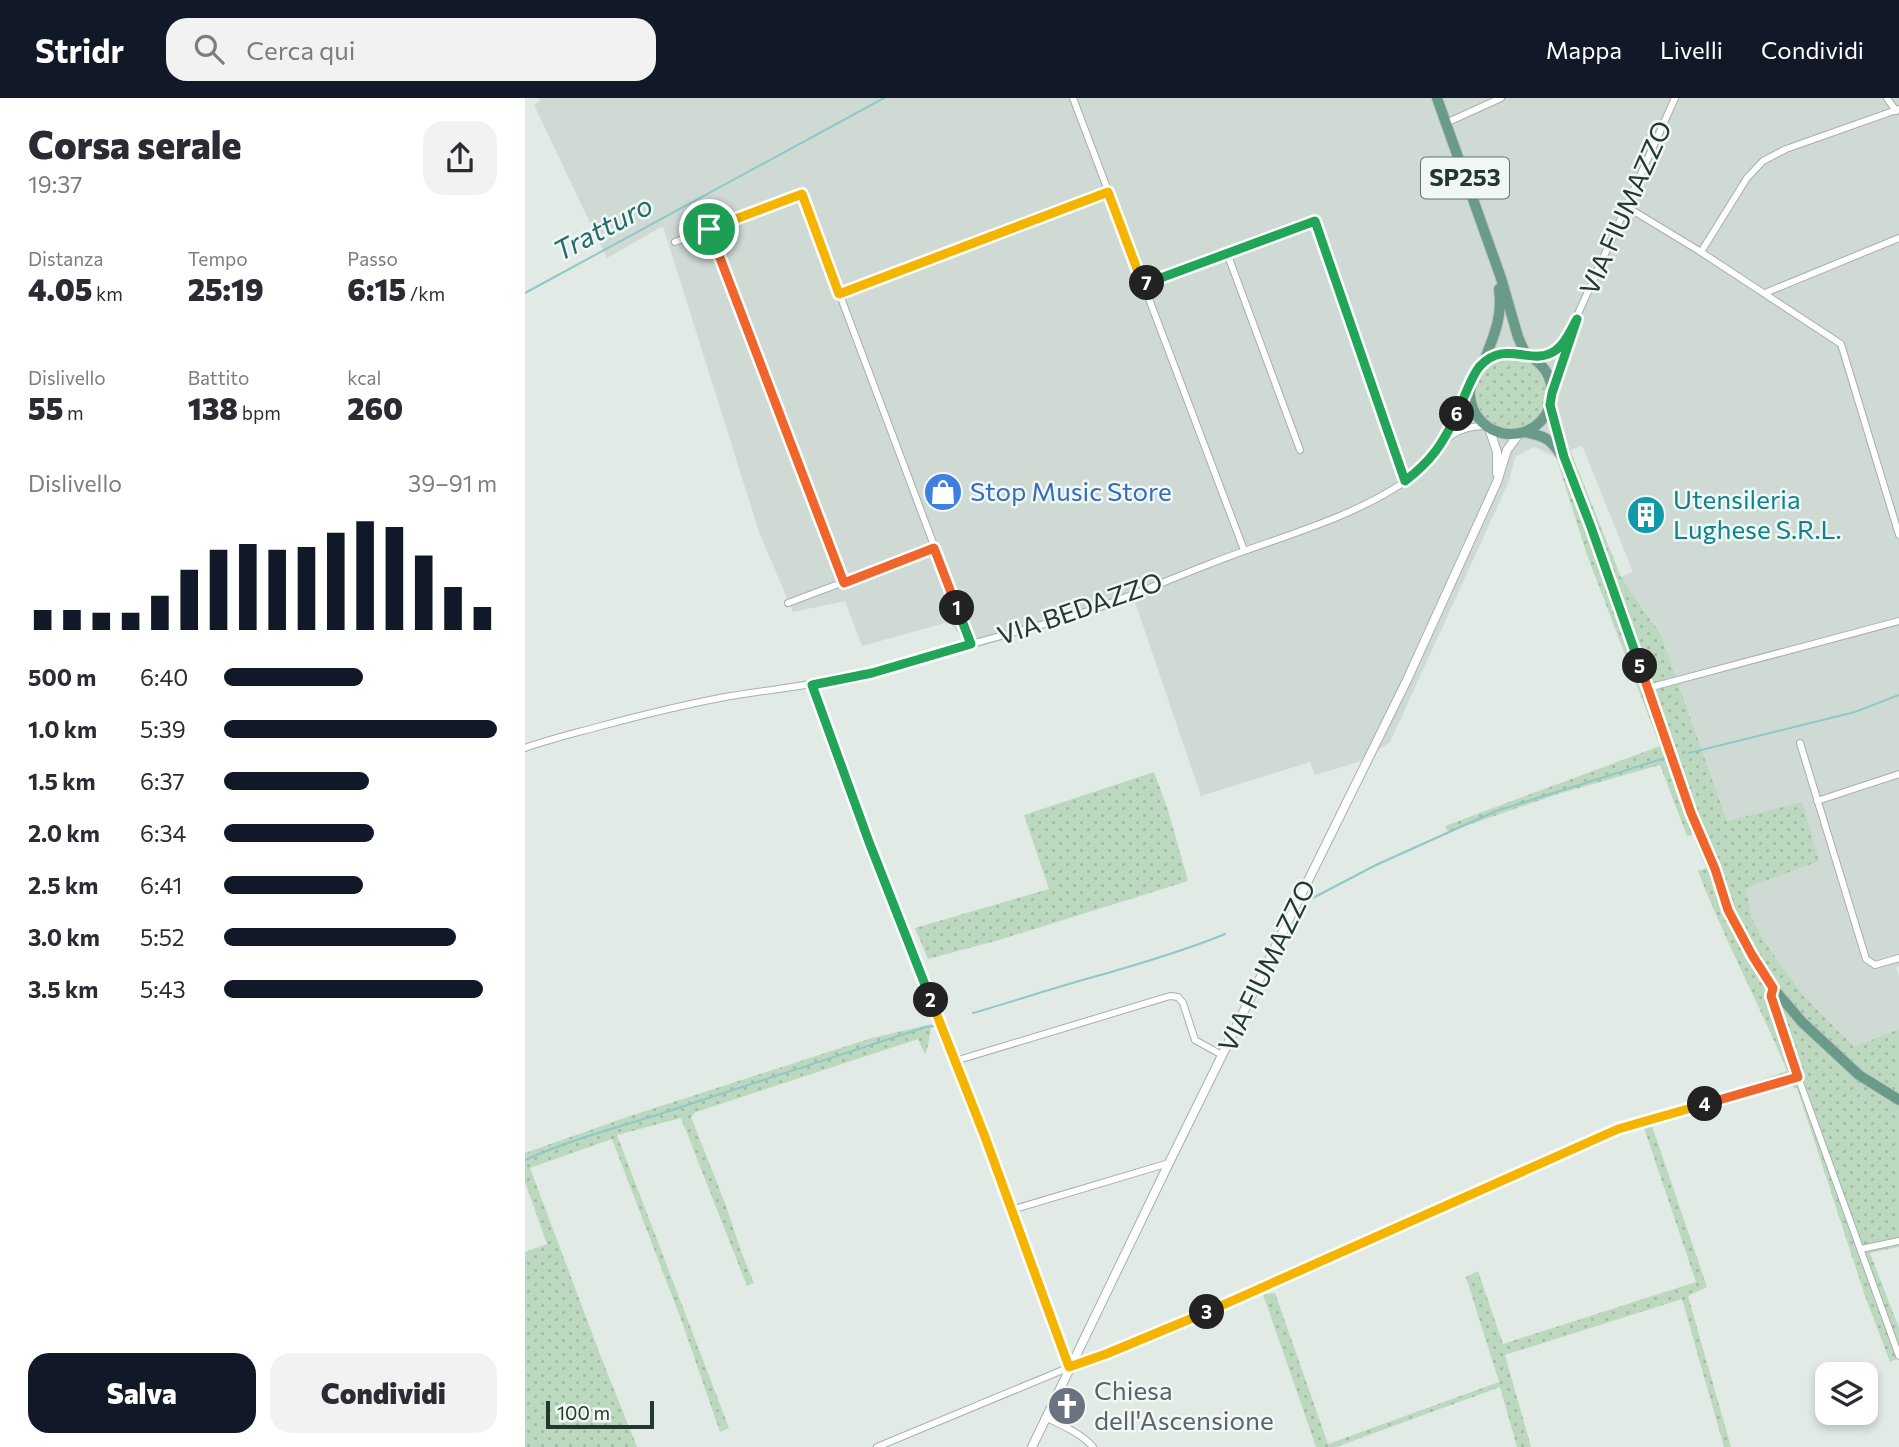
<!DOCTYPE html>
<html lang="it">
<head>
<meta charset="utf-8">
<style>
  body { margin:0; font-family:Commissioner,sans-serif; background:#f2f2f3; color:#2b2b33; height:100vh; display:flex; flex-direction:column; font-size:26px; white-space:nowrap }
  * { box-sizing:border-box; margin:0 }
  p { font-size:23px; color:#7c7c81 }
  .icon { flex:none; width:38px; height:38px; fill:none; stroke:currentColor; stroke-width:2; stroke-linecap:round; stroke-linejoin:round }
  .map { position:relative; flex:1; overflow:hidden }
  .panel { display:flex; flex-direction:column; background:#fff; width:525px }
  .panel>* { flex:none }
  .buttons { position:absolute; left:1290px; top:1264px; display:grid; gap:14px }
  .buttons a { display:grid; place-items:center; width:63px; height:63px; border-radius:14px; background:#fff; box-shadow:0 4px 10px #0003; font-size:35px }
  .scale { position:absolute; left:21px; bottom:18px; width:108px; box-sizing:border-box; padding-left:7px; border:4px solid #233930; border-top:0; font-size:19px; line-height:24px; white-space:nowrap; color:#233930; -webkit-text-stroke:5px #f1f7f3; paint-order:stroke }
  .pin { position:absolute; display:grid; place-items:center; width:60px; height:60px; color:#fff; margin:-30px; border:4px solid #fff; border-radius:50%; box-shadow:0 2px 7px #0007 }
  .km { position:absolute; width:35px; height:35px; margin:-18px; border-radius:50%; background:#222; color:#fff; font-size:19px; line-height:35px; text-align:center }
  .round { display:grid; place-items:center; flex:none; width:74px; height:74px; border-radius:21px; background:#f2f2f3 }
  .head { display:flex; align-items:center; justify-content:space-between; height:119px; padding:0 28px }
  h1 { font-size:38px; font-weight:800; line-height:52px }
  .stats { display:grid; grid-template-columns:repeat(3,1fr); gap:10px; height:119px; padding:7px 28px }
  .stats div { display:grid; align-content:center }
  .stats b { font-size:30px; font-weight:800 }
  .stats small { font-size:19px; font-weight:400 }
  .stats p { font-size:19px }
  .chart { height:196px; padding:14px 28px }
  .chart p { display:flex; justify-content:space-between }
  .chart svg { width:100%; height:126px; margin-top:7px; stroke:#111827; stroke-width:6 }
  .action { display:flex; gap:14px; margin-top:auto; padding:14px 28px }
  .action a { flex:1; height:80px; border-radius:21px; background:#111827; color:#fff; font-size:28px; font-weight:800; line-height:80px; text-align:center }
  .action a+a { background:#f2f2f3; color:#2b2b33 }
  ul { padding:0 28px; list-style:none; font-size:23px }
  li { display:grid; grid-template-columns:112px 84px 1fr; align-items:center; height:52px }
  li i { height:18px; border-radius:9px; background:#111827 }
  header { display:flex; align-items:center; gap:42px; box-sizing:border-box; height:98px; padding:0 35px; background:#111827; color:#fff }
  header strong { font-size:33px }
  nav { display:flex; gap:38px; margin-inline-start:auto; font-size:24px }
  .search { width:490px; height:63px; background:#f2f2f3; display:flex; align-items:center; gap:18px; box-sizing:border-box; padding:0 24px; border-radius:21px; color:#7c7c81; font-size:26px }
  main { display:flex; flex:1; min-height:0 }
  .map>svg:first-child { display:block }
  .built { fill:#cfdad4 }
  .green { fill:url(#green-dots) }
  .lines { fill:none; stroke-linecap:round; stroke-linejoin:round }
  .stream { stroke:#8ec8ca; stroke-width:2 }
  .minor-casing { stroke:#a4b1ab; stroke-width:8 }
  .tertiary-casing { stroke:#a4b1ab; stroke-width:10 }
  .primary-casing { stroke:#bdc4c1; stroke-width:12 }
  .minor { stroke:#fff; stroke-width:6 }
  .tertiary { stroke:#fff; stroke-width:8 }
  .primary { stroke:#6a9b88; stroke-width:10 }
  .split-1-casing { stroke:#fff; stroke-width:14 }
  .split-2-casing { stroke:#fff; stroke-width:14 }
  .split-3-casing { stroke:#fff; stroke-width:14 }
  .split-4-casing { stroke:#fff; stroke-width:14 }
  .split-5-casing { stroke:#fff; stroke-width:14 }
  .split-6-casing { stroke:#fff; stroke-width:14 }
  .split-7-casing { stroke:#fff; stroke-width:14 }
  .split-8-casing { stroke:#fff; stroke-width:14 }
  .split-1 { stroke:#f0652b; stroke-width:9 }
  .split-2 { stroke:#22a559; stroke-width:9 }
  .split-3 { stroke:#f5b400; stroke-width:9 }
  .split-4 { stroke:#f5b400; stroke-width:9 }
  .split-5 { stroke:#f0652b; stroke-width:9 }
  .split-6 { stroke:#22a559; stroke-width:9 }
  .split-7 { stroke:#22a559; stroke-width:9 }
  .split-8 { stroke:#f5b400; stroke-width:9 }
  .labels { text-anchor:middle; stroke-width:5; stroke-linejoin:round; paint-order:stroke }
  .shield { fill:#f1f7f3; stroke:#61726a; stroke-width:2 }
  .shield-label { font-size:24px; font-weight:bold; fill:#233930 }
  .street-label { font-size:26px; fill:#233930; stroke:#f1f7f3 }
  .shop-label { font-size:26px; fill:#366cbe; stroke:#f1f7f3; text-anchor:start }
  .culture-label { font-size:26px; fill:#0d838f; stroke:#f1f7f3; text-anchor:start }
  .worship-label { font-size:26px; fill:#5b616d; stroke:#f1f7f3; text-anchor:start }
  .water-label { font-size:28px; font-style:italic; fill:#246b6e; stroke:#f1f7f3 }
</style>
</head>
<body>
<header>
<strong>Stridr</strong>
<div class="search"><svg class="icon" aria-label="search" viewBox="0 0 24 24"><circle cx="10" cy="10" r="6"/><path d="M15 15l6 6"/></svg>Cerca qui</div>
<nav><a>Mappa</a><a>Livelli</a><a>Condividi</a></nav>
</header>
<main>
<section class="panel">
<div class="head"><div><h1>Corsa serale</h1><p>19:37</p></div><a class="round"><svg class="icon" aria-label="share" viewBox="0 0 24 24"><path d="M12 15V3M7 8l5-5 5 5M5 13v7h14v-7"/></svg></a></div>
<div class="stats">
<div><p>Distanza</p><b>4.05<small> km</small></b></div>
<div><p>Tempo</p><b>25:19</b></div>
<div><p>Passo</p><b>6:15<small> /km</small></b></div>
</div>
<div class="stats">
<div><p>Dislivello</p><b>55<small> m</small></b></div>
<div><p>Battito</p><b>138<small> bpm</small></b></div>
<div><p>kcal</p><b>260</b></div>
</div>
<div class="chart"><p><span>Dislivello</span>39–91 m</p>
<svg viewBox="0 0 160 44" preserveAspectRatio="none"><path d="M5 44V37M15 44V37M25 44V38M35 44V38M45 44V32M55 44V23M65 44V16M75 44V14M85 44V16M95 44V15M105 44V10M115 44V6M125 44V8M135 44V18M145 44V29M155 44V36"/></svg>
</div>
<ul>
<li><b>500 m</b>6:40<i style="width:51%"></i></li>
<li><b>1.0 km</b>5:39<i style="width:100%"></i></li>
<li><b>1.5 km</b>6:37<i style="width:53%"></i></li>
<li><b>2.0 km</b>6:34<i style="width:55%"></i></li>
<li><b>2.5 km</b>6:41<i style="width:51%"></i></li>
<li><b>3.0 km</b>5:52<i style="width:85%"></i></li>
<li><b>3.5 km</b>5:43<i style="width:95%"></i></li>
</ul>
<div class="action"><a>Salva</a><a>Condividi</a></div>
</section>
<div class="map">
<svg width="1374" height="1349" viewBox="0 0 1374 1349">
  <defs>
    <pattern id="green-dots" width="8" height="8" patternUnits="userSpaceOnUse" patternTransform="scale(1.75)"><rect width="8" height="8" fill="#bcd9c0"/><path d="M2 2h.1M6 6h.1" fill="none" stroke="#a1bba5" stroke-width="1.8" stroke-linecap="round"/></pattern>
  </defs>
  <rect width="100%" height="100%" fill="#e1eae5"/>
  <polygon class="built" points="14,0 1374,0 1374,868 1371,869 1374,878 1374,931 1329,950 1278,897 1244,850 1227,821 1221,790 1277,705 1202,723 1136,537 1096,479 1108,474 1057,347 1031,359 1009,349 990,359 984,383 865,644 833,664 790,677 785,664 676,698 610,504 447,551 424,524 337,548 320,503 268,514 234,434 138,128 82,160 9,7 15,3"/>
  <g class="green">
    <circle cx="986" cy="295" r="36"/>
    <path d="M1045,352L1096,479L1136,537L1202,723L1277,704L1294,763L1221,790L1227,821L1244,850L1278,897L1329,949L1374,931V1149L1345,1155L1374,1230V1260L1365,1264L1340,1198L1272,990L1262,988L1127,1028L1182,1189L1163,1198L1206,1349H1199L1157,1201L980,1257L1006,1349H992L975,1289L811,1349H791L738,1196L750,1195L803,1346L974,1284L941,1179L953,1173L978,1246L1171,1184L1116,1021L1181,1002L1262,973C1234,905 1199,841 1173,773L1181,770L1168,737L1162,738L1135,667L1033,696L923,734L920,728L1135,648L1062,457L1031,359Z"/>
    <polygon points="629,674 642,709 663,783 474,842 403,861 390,830 524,791 499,717"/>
    <path d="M407,926C405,933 403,953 400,956L393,941L171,1014L166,1019L200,1105L216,1153L229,1185L222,1188L156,1020L92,1037L204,1330L195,1334L157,1224L87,1041L5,1070L76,1259L112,1349H0V1154L22,1146L0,1084V1055L105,1018L347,940Z"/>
  </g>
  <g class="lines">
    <g class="stream">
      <polyline points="0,195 359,0"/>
      <polyline points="1164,655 1330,614 1374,597"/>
      <polyline points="784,802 851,767 971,713 1140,660"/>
      <path d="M448,915C493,902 537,887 583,875C623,863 662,852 700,836"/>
      <path d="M0,1062C53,1038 108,1026 162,1007C242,981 322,955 401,929L409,928"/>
    </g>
    <defs>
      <g id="minor">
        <polyline points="548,0 719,452"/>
        <polyline points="1362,0 1371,13"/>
        <polyline points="921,25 976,0"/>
        <polyline points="1102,109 1176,154 1316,246 1374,437"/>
        <polyline points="184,131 319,485"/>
        <polyline points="150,144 277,96 446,546"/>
        <polyline points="1176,154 1222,80 1238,63 1261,51 1374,11"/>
        <polyline points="702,155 775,352"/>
        <polyline points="619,187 790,123 880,383"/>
        <polyline points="1240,195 1374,140"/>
        <polyline points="314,196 583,94"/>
        <path d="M1005,259C1025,256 1032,255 1043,238L1150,0"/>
        <polyline points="1027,295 1046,237"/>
        <polyline points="921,340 945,287"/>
        <polyline points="263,505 409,450"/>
        <polyline points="287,587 344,744 460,1039 545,1269"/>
        <polyline points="1123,590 1374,523"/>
        <polyline points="1275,645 1341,861 1350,867 1374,860"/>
        <path d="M0,650C25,641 51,635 76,628C117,617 158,607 200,599C248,591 298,586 346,575C375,568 403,559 432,550C478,537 524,526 569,511C609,497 648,480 687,465C750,440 827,421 882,382C913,359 916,328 961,328"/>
        <polyline points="1292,703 1374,676"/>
        <polyline points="1248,890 1246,898 1273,979 1374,1258"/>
        <polyline points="430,963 645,898 653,899 658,905 670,942 697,957"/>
        <polyline points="486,1112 644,1065"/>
        <polyline points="1336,1151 1374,1143"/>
        <path d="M520,1319C536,1327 556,1335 568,1349"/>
        <polyline points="352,1349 545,1269 581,1256 721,1197 1093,1031 1273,979"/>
      </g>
      <g id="tertiary">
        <polyline points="964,330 972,354 972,375"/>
        <polyline points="507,1349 644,1065 882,582 972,384 982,352 994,336"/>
      </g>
      <g id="primary">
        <polyline points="912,0 976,180 993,239 1001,257"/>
        <circle cx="986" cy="295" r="41"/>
        <path d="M959,263C969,238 978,218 974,191"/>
        <polyline points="1025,307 1039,359 1066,429 1166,715 1190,771 1203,812 1227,857 1248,890 1277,924 1334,977 1374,1002"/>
        <path d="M1000,334C1019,338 1025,340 1036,357"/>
      </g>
    </defs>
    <use href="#minor" class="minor-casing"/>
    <use href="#tertiary" class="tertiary-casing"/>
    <use href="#primary" class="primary-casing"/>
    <use href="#minor" class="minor"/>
    <use href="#tertiary" class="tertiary"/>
    <use href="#primary" class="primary"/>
  </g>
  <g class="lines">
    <defs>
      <polyline id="split-1" points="184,131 319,485 409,450 432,510"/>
      <polyline id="split-2" points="406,902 344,744 287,587 347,575 446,546 432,510"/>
      <polyline id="split-3" points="406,902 460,1039 544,1269 581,1256 682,1214"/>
      <polyline id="split-4" points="682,1214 1093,1031 1180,1006"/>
      <polyline id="split-5" points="1115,568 1166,715 1190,771 1203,812 1227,857 1248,890 1246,898 1273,979 1180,1006"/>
      <path id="split-6" d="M932,316C938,303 946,278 955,268C981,240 1007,270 1031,252C1041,245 1046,231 1052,221L1027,295L1025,307L1039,359L1066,429L1115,568"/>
      <path id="split-7" d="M622,185L790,123L880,383C907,362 917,347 932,316"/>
      <polyline id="split-8" points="184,131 277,96 314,196 583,94 618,187 622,185"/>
    </defs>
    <use href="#split-1" class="split-1-casing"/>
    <use href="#split-2" class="split-2-casing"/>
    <use href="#split-3" class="split-3-casing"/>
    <use href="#split-4" class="split-4-casing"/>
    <use href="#split-5" class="split-5-casing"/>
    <use href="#split-6" class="split-6-casing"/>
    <use href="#split-7" class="split-7-casing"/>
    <use href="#split-8" class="split-8-casing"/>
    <use href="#split-1" class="split-1"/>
    <use href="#split-2" class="split-2"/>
    <use href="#split-3" class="split-3"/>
    <use href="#split-4" class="split-4"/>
    <use href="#split-5" class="split-5"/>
    <use href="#split-6" class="split-6"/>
    <use href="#split-7" class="split-7"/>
    <use href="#split-8" class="split-8"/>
  </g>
  <defs>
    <symbol id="shop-disc" viewBox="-11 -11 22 22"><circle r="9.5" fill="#3f7fe0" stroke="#f1f7f3"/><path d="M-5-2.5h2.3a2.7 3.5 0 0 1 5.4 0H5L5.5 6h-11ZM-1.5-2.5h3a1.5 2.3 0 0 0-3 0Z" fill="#fff"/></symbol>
    <symbol id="building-disc" viewBox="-11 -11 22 22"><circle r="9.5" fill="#0f9aa8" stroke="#f1f7f3"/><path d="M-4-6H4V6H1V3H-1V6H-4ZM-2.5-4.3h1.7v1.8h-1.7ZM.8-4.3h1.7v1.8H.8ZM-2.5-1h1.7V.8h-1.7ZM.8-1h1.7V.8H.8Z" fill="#fff"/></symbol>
    <symbol id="church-disc" viewBox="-11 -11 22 22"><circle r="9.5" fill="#6b7280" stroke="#f1f7f3"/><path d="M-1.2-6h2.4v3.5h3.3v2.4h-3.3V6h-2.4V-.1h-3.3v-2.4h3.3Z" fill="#fff"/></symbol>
  </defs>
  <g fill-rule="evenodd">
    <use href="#shop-disc" x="396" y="372" width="44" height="44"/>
    <use href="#building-disc" x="1099" y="395" width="44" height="44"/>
    <use href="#church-disc" x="520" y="1286" width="44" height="44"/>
  </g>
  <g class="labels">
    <rect class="shield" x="896" y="59.5" width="88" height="41" rx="5"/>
    <g class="shield-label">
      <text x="940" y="88">SP253</text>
    </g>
    <g class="street-label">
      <text transform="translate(1101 110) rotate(-66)" y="9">VIA FIUMAZZO</text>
      <text transform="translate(555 511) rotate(-19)" y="9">VIA BEDAZZO</text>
      <text transform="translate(742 868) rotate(-64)" y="9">VIA FIUMAZZO</text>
    </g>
    <g class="shop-label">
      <text x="445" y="403">Stop Music Store</text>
    </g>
    <g class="culture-label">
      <text x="1148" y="411">Utensileria<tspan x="1148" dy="30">Lughese S.R.L.</tspan></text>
    </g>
    <g class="worship-label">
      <text x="569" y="1302">Chiesa<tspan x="569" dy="30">dell'Ascensione</tspan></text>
    </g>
    <g class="water-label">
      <text transform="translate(78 130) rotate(-28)" y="10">Tratturo</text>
    </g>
  </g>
</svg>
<div class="buttons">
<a><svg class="icon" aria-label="layers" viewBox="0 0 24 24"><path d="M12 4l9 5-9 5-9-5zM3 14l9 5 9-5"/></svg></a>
</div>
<div class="scale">100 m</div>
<div class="pin" style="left:184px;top:131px;background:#1e9e55"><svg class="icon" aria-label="arrive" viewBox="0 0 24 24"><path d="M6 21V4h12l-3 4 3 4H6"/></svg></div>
<b class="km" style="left:432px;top:510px">1</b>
<b class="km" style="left:406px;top:902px">2</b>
<b class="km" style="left:682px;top:1214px">3</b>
<b class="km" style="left:1180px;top:1006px">4</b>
<b class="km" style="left:1115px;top:568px">5</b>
<b class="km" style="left:932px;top:316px">6</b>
<b class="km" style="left:622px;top:185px">7</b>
</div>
</main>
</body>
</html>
